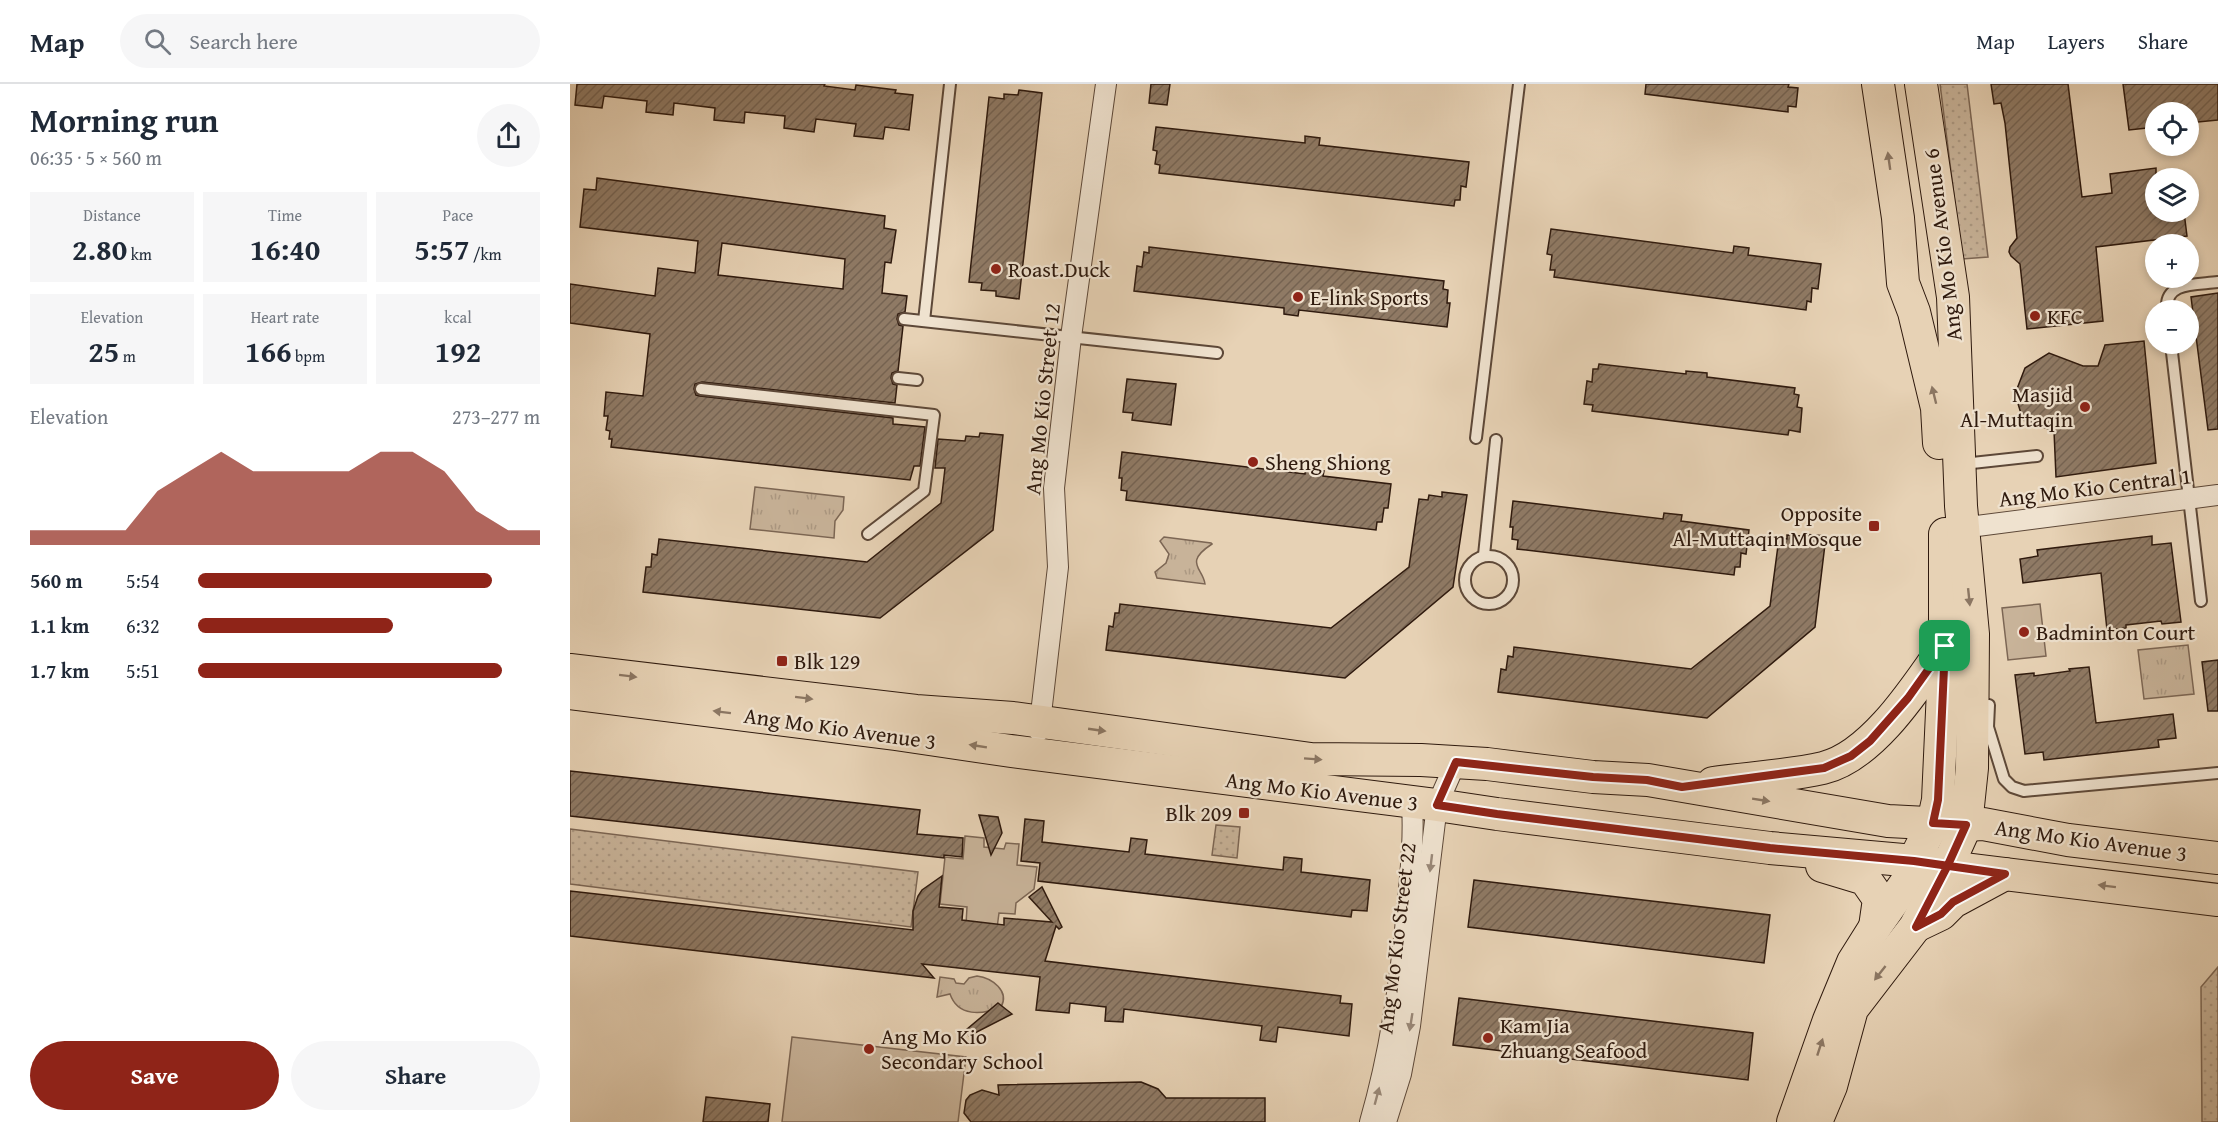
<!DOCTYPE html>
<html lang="en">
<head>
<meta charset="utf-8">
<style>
  body { margin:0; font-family:"Gentium Book Plus",serif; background:#f6f6f7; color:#1f2937; height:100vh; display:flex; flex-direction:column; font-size:22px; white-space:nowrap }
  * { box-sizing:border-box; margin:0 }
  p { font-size:20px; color:#747a83 }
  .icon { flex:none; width:33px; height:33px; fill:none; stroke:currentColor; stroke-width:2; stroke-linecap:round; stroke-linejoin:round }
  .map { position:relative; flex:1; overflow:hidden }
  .sheet { display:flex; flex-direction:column; background:#fff; width:570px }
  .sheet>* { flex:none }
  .controls { position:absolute; left:1575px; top:18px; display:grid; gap:12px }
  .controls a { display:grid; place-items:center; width:54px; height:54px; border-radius:50%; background:#fff; box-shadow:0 3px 9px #0003; font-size:30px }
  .pin { position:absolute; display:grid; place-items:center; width:51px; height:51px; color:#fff; margin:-26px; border-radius:12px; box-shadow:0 3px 9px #0006 }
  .round { display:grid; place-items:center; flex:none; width:63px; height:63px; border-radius:32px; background:#f6f6f7 }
  .summary { display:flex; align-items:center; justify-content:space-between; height:102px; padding:0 30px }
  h1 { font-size:33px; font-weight:800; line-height:45px }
  .figures { display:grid; grid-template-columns:repeat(3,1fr); gap:9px; height:102px; padding:6px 30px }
  .figures div { display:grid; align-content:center; border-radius:0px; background:#f6f6f7; text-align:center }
  .figures b { font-size:30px; font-weight:800 }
  .figures small { font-size:16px; font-weight:400 }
  .figures p { font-size:16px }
  .chart { height:168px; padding:12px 30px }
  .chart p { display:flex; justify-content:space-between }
  .chart svg { width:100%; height:108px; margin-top:6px; fill:#8f2418; opacity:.7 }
  .cta { display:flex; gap:12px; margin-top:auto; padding:12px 30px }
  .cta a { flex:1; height:69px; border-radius:36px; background:#8f2418; color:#fff; font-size:24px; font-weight:800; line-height:69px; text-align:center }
  .cta a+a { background:#f6f6f7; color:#1f2937 }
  ul { padding:0 30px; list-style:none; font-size:20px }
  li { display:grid; grid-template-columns:96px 72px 1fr; align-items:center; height:45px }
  li i { height:15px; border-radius:8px; background:#8f2418 }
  header { display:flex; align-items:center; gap:36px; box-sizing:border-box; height:84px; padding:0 30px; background:#fff; border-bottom:2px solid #e0e1e3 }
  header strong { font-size:28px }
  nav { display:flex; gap:33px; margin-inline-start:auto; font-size:21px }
  .search { width:420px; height:54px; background:#f6f6f7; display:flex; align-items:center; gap:15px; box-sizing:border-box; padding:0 21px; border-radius:33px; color:#747a83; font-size:22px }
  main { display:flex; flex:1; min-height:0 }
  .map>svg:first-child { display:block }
  .grass { fill:url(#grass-dots); stroke:#7c6654; stroke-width:1.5 }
  .park { fill:url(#park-tufts); stroke:#7c6654; stroke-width:1.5 }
  .pitch { fill:#c8b399; stroke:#7c6654; stroke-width:1.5 }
  .building { fill:url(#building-hatch); stroke:#2f1a0e; stroke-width:1.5; fill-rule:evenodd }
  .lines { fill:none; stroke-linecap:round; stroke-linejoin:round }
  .service-casing { stroke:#5d4838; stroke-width:14 }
  .minor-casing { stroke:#5d4838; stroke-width:22 }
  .primary-casing { stroke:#2f1a0e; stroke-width:34 }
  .service { stroke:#efe2cf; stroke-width:10 }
  .minor { stroke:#efe2cf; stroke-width:20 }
  .primary { stroke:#e7d2b5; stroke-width:32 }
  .oneway { fill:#8b7662 }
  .oneway2 { fill:#998878 }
  .route-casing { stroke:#fff; stroke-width:12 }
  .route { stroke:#8f2418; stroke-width:8 }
  .poi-dot { fill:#8f2418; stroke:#efe2cf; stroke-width:2 }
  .labels { text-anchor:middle; stroke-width:4.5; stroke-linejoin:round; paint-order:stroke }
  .street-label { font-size:22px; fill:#2f1a0e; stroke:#efe2cf }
  .poi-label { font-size:22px; fill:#2f1a0e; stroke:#efe2cf; text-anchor:start }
</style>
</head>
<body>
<header>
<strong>Map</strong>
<div class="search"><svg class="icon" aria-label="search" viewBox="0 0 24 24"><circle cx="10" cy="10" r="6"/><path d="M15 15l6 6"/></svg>Search here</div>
<nav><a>Map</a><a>Layers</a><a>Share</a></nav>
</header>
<main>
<section class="sheet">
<div class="summary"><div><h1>Morning run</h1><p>06:35 · 5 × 560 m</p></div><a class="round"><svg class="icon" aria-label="share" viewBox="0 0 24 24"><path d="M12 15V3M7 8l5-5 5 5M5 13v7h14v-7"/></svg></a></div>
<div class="figures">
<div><p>Distance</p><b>2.80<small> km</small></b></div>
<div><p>Time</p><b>16:40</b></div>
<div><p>Pace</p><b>5:57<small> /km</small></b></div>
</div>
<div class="figures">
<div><p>Elevation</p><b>25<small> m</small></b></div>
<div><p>Heart rate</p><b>166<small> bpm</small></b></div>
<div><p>kcal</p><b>192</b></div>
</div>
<div class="chart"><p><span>Elevation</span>273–277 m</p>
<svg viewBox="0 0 160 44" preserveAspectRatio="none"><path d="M0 44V38L10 38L20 38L30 38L40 22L50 14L60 6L70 14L80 14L90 14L100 14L110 6L120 6L130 14L140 30L150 38L160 38V44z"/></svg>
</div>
<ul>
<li><b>560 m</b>5:54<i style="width:86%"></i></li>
<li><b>1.1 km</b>6:32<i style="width:57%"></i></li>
<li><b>1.7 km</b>5:51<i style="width:89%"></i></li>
</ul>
<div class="cta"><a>Save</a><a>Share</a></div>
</section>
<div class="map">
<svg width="1648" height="1038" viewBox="0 0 1648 1038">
  <defs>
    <pattern id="grass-dots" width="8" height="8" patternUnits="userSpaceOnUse" patternTransform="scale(1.5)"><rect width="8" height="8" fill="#c8b399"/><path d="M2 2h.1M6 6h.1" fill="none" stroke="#ac9983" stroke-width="1.8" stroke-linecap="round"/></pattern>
    <pattern id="park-tufts" width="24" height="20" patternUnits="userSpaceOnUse" patternTransform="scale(1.5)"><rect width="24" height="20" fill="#c8b399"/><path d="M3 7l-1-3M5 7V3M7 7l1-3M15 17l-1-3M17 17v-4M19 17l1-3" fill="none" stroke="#ac9983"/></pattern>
    <pattern id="building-hatch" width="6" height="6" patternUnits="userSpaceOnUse" patternTransform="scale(1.5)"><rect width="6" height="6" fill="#8f7a65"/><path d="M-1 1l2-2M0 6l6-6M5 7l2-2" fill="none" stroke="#756352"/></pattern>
  </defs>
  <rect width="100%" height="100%" fill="#e7d2b5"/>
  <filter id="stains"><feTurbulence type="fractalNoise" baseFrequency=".00333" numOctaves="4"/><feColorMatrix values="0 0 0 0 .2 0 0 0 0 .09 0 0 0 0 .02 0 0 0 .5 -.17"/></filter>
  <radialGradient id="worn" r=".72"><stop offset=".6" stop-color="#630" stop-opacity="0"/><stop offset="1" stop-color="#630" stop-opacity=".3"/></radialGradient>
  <g class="grass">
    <polygon points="1370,0 1397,0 1418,173 1392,175"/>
    <polygon points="646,741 670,743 667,774 642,771"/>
    <polygon points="0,745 348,788 341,843 0,800"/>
    <polygon points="1648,883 1648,1038 1632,1038 1631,903"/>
  </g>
  <g class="park">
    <polygon points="185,403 274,413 273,426 265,437 264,454 180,445"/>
    <path d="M594,453L641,459L642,460C613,479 633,484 635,500L587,494L585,488L596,479L599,470L590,457Z"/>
    <polygon points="1618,561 1624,610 1574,615 1568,566"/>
    <path d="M407,892C422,894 440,907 431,923C412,931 388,933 380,910L367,913L370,893L384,895L386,899L394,900L399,894Z"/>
  </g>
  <g class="pitch">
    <polygon points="1470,520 1476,572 1438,576 1432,524"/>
    <polygon points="395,752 414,754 414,763 434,765 436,759 449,760 447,781 467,783 464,805 446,819 445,830 429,829 427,844 396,840 397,823 370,820 375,773 393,775"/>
    <polygon points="222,953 396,973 388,1038 212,1038"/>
  </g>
  <g class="building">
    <polygon points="7,0 255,0 254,2 285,6 286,1 326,6 325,9 343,11 339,46 315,43 313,55 284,52 286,40 246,35 244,48 214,44 215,32 175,28 174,39 144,36 145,24 104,19 103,31 76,28 77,17 34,12 32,24 5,21"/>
    <polygon points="581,0 600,0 597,21 579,19"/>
    <polygon points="1076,0 1219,0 1218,3 1228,4 1226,23 1218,22 1218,28 1075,10"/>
    <polygon points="1421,0 1498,0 1512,113 1542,109 1540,90 1586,84 1586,128 1614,128 1617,152 1526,163 1533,237 1457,245 1450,180 1441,172 1439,168 1440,163 1447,154 1435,39 1431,19 1424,20"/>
    <polygon points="1553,0 1648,0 1648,36 1618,39 1618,28 1586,28 1586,43 1559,46"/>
    <polygon points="449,6 472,9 449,215 426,212 426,207 411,206 412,199 399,198 419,13 434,15 434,10 448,11"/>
    <polygon points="586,43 735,59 735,52 750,54 749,61 899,78 896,103 891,102 890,116 885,116 884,122 589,89 590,81 585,80 587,67 583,66"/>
    <path d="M27,94L315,132L314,144L326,146L321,179L315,178L312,209L337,212L335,228L328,230L327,235L329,241L333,242L328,287L322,289L321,294L323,300L327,301L325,319L132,298L125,300L124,305L126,311L130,312L323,334V340L355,343L350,382H344L340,396L41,363L42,355H39L40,347L36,346L38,332H34L36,308L73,312L80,250L0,239V200L85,212L88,184L125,189L128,157L10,143L14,105L26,106ZM152,159L275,175L273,205L148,191Z"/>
    <polygon points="981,145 1163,169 1164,162 1179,164 1178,171 1251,180 1248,205 1242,204 1241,218 1237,217 1236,226 984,193 985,186 980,186 982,171 977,170"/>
    <polygon points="579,163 874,197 873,205 878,206 877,219 880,219 877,243 729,226 728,232 714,230 714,224 564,207 567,182 572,183 574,168 579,169"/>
    <polygon points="1648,209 1648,345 1638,346 1621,213"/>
    <polygon points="1574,257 1586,379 1486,393 1484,347 1453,336 1445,310 1455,284 1479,269 1513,282 1528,282 1535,261"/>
    <polygon points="1029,280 1116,290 1116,287 1137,289 1137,293 1225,304 1224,310 1229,311 1227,323 1232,324 1230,348 1219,346 1218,351 1022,327 1023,321 1014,320 1017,297 1022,298 1023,285 1028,285"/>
    <polygon points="557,295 606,300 601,341 562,336 563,329 553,328"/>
    <polygon points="410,349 433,351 423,446 310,534 73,508 76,483 81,483 82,470 87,471 89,455 297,478 371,419 375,384 365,384 368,355 395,357 396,352 409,353"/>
    <polygon points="552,368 735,390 736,385 754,387 753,392 821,400 818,424 814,424 812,438 807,438 806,446 556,416 557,407 551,406 552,394 549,394"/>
    <polygon points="872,408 897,411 883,503 775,594 536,566 539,542 543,543 545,529 549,529 550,520 761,544 839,483 849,415 858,416 859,411 872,413"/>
    <polygon points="943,417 1093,435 1094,429 1112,431 1111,437 1179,446 1176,470 1171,469 1170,483 1165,483 1164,491 947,465 948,456 942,455 943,443 940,443"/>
    <polygon points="1232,450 1256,452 1245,543 1137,634 928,608 931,585 936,586 938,572 943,573 944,563 1121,585 1200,522 1209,454 1217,455 1217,451 1232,452"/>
    <polygon points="1582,452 1582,461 1601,459 1611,538 1592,540 1591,537 1556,541 1556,544 1537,546 1531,489 1453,499 1450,475 1468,472 1467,466"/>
    <polygon points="1648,576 1648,627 1638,627 1632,578"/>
    <polygon points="1519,583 1526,639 1603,630 1606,654 1588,656 1589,663 1474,676 1473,668 1455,670 1445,591 1464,589 1464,592 1500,587 1499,585"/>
    <polygon points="0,687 350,726 347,750 393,754 392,773 374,771 374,774 0,732"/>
    <polygon points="409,731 428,733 432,749 421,771"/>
    <polygon points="455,735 474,737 472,758 559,768 561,754 577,756 575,770 713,786 714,773 732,775 731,788 800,796 797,827 782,826 781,833 468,797 470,779 451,777"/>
    <polygon points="372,792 369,823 393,825 392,836 434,841 434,834 482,838 459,813 472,803 492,843 489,845 486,842 475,877 771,912 770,919 782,920 779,952 708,943 706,958 690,956 692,942 554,925 553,938 535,937 536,923 500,919 499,929 466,926 470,893 352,880 364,894 0,852 0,807 343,846 343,827 348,812 352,806"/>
    <polygon points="904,796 1200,831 1194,879 898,843"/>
    <polygon points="889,914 1183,949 1178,996 883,961"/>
    <polygon points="428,919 442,930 399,952 396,946"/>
    <polygon points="571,998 588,1005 596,1014 695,1014 695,1038 401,1038 394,1029 396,1016 400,1011 412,1006 429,1011 428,1001"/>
    <polygon points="136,1013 200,1020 198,1038 133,1038"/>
  </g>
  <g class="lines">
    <defs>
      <g id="service">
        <path d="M1597,226C1594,197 1627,201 1648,198"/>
        <polyline points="334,235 647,269"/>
        <polyline points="354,237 380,0"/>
        <polyline points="1601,260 1631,517"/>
        <polyline points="328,294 347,296"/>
        <polyline points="131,305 364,331 354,407 298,450"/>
        <polyline points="906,354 949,0"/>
        <polyline points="1393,380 1467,372"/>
        <polyline points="914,471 926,356"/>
        <circle cx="919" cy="496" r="24"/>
        <polyline points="1419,621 1418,643 1434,695 1442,703 1454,707 1648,689"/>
      </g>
      <g id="minor">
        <polyline points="1392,425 1400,439 1407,442 1648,411"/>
        <polyline points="469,647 488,483 484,404 501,253 536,0"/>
        <path d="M800,1038C821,966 831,890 838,816C841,783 844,752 842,719"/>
        <polyline points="816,1038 831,990 840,942 867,721 886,678"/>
      </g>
      <g id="primary">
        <polyline points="1308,0 1328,134 1333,199 1344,228 1367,324 1369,359"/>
        <polyline points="0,586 346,627 443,634 741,675 851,676 917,680 1023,693 1078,696 1318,737 1396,741 1413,740 1498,756 1648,774"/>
        <polyline points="0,609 325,650 441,667 867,721 927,730 1200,764 1344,777 1377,783 1648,816"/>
        <path d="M1143,699C1179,694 1217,692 1253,684C1303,672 1347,602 1375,562"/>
        <polyline points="1252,782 1295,795 1309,815 1305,843"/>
        <polyline points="1348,841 1371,830 1383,818 1435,790"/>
        <polyline points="1223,1038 1259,936 1283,878 1305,843 1338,796 1344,777 1363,739 1368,716 1375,562 1375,450"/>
        <polyline points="1246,1038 1261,1002 1282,925 1345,843 1377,783 1396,741 1402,684 1403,550 1391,422 1383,213 1351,0"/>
      </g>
    </defs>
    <use href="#service" class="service-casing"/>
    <use href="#minor" class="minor-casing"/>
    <use href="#primary" class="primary-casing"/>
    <use href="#service" class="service"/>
    <use href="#minor" class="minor"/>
    <use href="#primary" class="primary"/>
  </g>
  <defs><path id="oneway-solid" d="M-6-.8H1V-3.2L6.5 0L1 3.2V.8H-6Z" transform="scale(1.5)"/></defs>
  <g class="oneway">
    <use href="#oneway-solid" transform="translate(1319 77) rotate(-98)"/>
    <use href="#oneway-solid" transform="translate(1364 311) rotate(-104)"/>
    <use href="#oneway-solid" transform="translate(1399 513) rotate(84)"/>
    <use href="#oneway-solid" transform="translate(58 592) rotate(7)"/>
    <use href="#oneway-solid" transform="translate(234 614) rotate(7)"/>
    <use href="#oneway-solid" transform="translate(152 628) rotate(-173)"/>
    <use href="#oneway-solid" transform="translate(527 646) rotate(8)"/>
    <use href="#oneway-solid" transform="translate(408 662) rotate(-171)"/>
    <use href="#oneway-solid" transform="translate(743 675) rotate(4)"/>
    <use href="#oneway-solid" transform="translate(1191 716) rotate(9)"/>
    <use href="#oneway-solid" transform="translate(1537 802) rotate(-173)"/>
    <use href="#oneway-solid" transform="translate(1310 889) rotate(128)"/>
    <use href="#oneway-solid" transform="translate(1250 963) rotate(-72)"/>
  </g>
  <g class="oneway2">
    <use href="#oneway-solid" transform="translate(861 779) rotate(97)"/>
    <use href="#oneway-solid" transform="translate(841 938) rotate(99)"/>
    <use href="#oneway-solid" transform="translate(807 1012) rotate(-75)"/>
  </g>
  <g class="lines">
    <defs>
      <polyline id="route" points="1375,562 1338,614 1300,657 1281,672 1254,684 1112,703 1077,696 1023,693 886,678 867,721 927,730 1200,764 1344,777 1435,790 1383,818 1371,830 1346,843 1377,783 1396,741 1363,739 1368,716 1375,562"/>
    </defs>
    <use href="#route" class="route-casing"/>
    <use href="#route" class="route"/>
  </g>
  <g class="poi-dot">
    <circle cx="426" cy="185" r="6"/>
    <circle cx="728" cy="213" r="6"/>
    <circle cx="1465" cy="232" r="6"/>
    <circle cx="1515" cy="323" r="6"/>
    <circle cx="683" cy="378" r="6"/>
    <rect x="1298" y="436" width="12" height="12" rx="3"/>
    <circle cx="1454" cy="548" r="6"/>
    <rect x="206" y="571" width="12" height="12" rx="3"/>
    <rect x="668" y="723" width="12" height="12" rx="3"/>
    <circle cx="918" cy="954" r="6"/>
    <circle cx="299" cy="965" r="6"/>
  </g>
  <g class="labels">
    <g class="street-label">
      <text transform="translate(1372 161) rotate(-97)" y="8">Ang Mo Kio Avenue 6</text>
      <text transform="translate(472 315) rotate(-84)" y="8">Ang Mo Kio Street 12</text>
      <text transform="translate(1525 403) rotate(-7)" y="8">Ang Mo Kio Central 1</text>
      <text transform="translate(270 644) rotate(8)" y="8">Ang Mo Kio Avenue 3</text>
      <text transform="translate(752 707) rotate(7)" y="8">Ang Mo Kio Avenue 3</text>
      <text transform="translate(1521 756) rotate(8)" y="8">Ang Mo Kio Avenue 3</text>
      <text transform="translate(826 854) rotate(-83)" y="8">Ang Mo Kio Street 22</text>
    </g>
    <g class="poi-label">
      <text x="438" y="193">Roast.Duck</text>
      <text x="740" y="221">E-link Sports</text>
      <text x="1477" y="240">KFC</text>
      <text x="1503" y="318" text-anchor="end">Masjid<tspan x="1503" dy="25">Al-Muttaqin</tspan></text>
      <text x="695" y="386">Sheng Shiong</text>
      <text x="1292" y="437" text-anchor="end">Opposite<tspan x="1292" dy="25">Al-Muttaqin Mosque</tspan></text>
      <text x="1466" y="556">Badminton Court</text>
      <text x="224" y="585">Blk 129</text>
      <text x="662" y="737" text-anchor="end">Blk 209</text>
      <text x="930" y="949">Kam Jia<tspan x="930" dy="25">Zhuang Seafood</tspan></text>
      <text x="311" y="960">Ang Mo Kio<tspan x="311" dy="25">Secondary School</tspan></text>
    </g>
  </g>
  <rect width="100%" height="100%" filter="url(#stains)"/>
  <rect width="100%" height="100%" fill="url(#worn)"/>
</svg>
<div class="controls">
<a><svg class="icon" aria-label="locate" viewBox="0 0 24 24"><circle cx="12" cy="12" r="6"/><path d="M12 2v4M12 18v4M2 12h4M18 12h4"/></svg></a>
<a><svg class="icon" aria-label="layers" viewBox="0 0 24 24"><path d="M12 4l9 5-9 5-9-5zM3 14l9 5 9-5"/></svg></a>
<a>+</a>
<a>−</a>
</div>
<div class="pin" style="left:1375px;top:562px;background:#1e9e55"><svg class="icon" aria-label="arrive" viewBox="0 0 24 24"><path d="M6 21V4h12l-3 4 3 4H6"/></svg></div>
</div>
</main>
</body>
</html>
